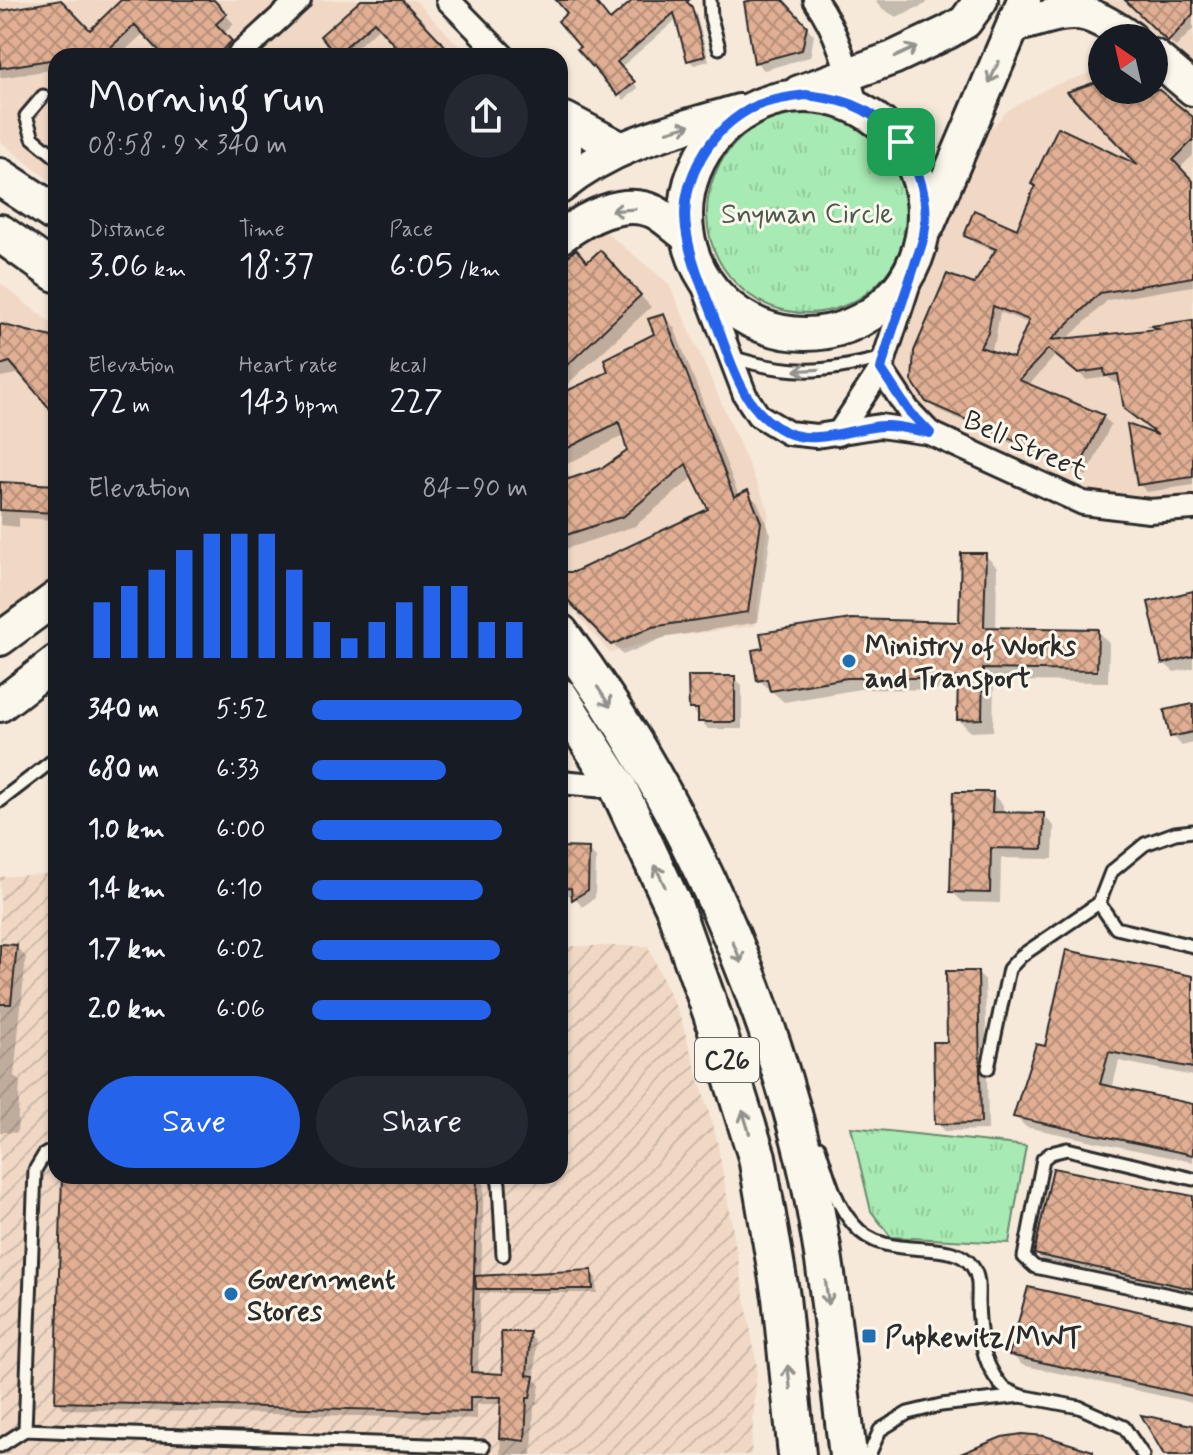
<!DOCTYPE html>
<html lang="en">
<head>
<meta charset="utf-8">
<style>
  body { margin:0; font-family:Mynerve,sans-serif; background:#242831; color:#f1f3f6; height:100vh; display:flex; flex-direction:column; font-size:30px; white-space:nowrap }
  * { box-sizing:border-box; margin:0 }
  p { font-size:26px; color:#9ea1a6 }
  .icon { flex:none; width:44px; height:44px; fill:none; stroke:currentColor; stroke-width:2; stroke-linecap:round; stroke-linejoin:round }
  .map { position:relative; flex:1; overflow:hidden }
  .drawer { position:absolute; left:48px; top:48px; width:520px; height:1136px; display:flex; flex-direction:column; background:#171b24; border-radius:24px; box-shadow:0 2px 6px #0004 }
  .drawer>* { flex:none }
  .needle { width:52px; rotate:326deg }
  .buttons { position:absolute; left:1088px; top:24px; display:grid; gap:16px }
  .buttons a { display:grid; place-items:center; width:80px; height:80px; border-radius:50%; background:#171b24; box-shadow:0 2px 6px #0004; font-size:40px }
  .pin { position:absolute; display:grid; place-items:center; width:68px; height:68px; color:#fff; margin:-34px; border-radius:16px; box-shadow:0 4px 12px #0006 }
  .round { display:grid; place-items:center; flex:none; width:84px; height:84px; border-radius:42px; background:#242831 }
  .headline { display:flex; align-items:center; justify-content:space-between; height:136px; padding:0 40px }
  h1 { font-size:44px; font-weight:600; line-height:60px }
  .figures { display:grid; grid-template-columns:repeat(3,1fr); gap:12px; height:136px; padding:8px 40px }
  .figures div { display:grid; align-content:center }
  .figures b { font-size:34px; font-weight:600 }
  .figures small { font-size:22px; font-weight:400 }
  .figures p { font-size:22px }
  .chart { height:224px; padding:16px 40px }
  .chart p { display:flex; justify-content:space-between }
  .chart svg { width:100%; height:144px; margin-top:8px; stroke:#2563eb; stroke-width:6 }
  .cta { display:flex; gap:16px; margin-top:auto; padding:16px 40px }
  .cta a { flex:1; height:92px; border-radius:48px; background:#2563eb; color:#fff; font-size:32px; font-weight:600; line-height:92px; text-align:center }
  .cta a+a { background:#242831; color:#f1f3f6 }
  ul { padding:0 40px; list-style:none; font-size:26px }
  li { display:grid; grid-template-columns:128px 96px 1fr; align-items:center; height:60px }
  li i { height:20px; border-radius:10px; background:#2563eb }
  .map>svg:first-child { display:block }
  .built { fill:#f0d8c5 }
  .industrial { fill:url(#industrial-furrows) }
  .grass { fill:url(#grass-tufts); stroke:#6a8a6f; stroke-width:2 }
  .shadow { fill:#0003; fill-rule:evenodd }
  .building { fill:url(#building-cross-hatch); stroke:#2b2b2b; stroke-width:2; fill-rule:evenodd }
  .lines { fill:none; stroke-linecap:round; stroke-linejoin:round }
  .lane-casing { stroke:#2b2b2b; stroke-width:17 }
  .street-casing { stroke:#2b2b2b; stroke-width:28 }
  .secondary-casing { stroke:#2b2b2b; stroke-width:38 }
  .primary-casing { stroke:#2b2b2b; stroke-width:42 }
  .lane { stroke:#fbf7ec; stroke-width:11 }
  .street { stroke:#fbf7ec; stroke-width:22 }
  .secondary { stroke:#fbf7ec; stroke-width:32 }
  .primary { stroke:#fbf7ec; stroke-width:36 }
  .oneway { stroke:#93918c }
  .route-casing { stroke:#fff; stroke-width:16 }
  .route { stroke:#2563eb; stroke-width:10 }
  .poi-dot { fill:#1f6fb2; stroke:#fbf7ec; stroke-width:3 }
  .labels { text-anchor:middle; stroke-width:6; stroke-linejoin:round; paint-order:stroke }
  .shield { fill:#fbf7ec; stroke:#696865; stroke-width:2 }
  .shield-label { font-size:26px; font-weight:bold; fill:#2b2b2b }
  .park-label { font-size:28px; fill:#4a5b4d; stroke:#fbf7ec }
  .street-label { font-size:28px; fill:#2b2b2b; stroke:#fbf7ec }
  .poi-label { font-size:28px; font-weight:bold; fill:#2b2b2b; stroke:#fbf7ec; text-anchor:start }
</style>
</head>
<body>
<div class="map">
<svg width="1193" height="1455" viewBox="0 0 1193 1455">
  <defs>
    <pattern id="industrial-furrows" width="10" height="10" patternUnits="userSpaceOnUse" patternTransform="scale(2)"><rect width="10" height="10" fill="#f0d8c5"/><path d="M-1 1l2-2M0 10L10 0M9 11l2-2" fill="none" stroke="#cebaa9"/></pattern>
    <pattern id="grass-tufts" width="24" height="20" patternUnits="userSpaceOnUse" patternTransform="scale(2)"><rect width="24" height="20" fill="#a8eab3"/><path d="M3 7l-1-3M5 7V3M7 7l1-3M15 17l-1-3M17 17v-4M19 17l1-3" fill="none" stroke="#91c99a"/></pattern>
    <pattern id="building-cross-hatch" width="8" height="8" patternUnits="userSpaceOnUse" patternTransform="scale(2)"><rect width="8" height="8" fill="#e1af93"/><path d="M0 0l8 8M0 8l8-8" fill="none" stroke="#b78f78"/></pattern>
  </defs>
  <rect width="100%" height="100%" fill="#f6e9da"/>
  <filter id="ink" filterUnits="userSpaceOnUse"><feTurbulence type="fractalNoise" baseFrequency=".0125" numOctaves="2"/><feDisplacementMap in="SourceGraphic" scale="16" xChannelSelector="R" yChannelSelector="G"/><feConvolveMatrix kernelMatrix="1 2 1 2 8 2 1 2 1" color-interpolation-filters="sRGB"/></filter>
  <g filter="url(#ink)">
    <g class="built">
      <polygon points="0,0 415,0 469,56 56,56 56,186 0,141"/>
      <polygon points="1104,0 1193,0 1193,89 1154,56 1154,38 1135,38"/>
      <polygon points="1102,69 1102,90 1154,90 1154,71 1193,105 1193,508 1083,503 930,433 884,358 974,147 1008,110 1052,86"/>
      <polygon points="596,224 669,284 769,511 755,626 667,637 610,653 560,595 560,255"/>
      <polygon points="0,283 56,327 56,574 0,624"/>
    </g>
    <polygon class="industrial" points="53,873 56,874 56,1176 560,1176 560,946 648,946 681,1019 717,1140 757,1366 751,1455 0,1455 0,877"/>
    <g class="grass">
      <circle cx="807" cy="213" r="100"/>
      <polygon points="851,1127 1026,1146 1009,1243 891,1237 871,1211"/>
    </g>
    <g class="shadow">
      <polygon points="124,0 212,0 234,24 223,34 239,51 234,56 166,56 145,32 119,56 56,56 56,69 0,78 0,13 90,32"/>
      <polygon points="364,0 401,0 450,54 400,56 404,53 381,26 346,56 341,56 323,36"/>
      <polygon points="559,0 592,0 610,22 658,0 684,0 696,14 709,61 694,65 689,60 677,19 621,67 638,88 624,100 580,49 583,47 570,14"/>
      <polygon points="760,0 780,0 814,35 810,57 764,70 756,62"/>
      <polygon points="877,0 928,0 926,4 896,17 883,9 876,2"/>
      <polygon points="1127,0 1193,0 1193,29 1176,47"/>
      <path d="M1102,82V90H1138L1193,119V155L1179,169L1193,184V286L1108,300L1066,340L1159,331L1156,328L1193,322V485L1147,492L1139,484L1162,438L1134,416L1122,382L1115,383L1108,377L1087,380L1056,355L1028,386L1103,417L1111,424L1087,476L936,409L928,400L975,286L997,252L974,243L966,235L1018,232L1146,171L1071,93ZM1000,312L1030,324L1014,361L989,352L995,341Z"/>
      <polygon points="611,263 651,307 560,391 560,266"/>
      <path d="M663,317L674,327L739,496L747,493L758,503L771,534L758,622L663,638L623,655L560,589L575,574L711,510L695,476L635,526L562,550L560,396L610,374L656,335ZM625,435L630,452L605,469L570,480L565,465Z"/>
      <polygon points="6,322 13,329 51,339 56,338 56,413 22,373 0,377 0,324"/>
      <polygon points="0,484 56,487 56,520 19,518 19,527 0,525"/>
      <polygon points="985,555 997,567 996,630 1097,631 1109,643 1108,682 994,681 993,731 971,732 959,720 959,690 860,689 784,702 759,680 961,624"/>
      <polygon points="1193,593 1193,668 1174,672 1164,663"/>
      <polygon points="735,678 742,686 742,729 708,729 691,708"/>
      <polygon points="1193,706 1193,743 1182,746 1172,736"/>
      <polygon points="992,794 1003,805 1003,815 1043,815 1054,826 1053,859 1001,858 1000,903 963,902 952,892"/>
      <polygon points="588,850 596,858 595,898 582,907 574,896 560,894 560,857"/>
      <polygon points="0,946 16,947 26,957 14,1076 20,1082 17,1133 0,1132"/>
      <polygon points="977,973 985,980 988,1130 945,1131 937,1123 949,1044"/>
      <polygon points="1193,978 1193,1076 1119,1061 1112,1089 1193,1106 1193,1162 1026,1127 1015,1116 1046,1048"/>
      <polygon points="64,1176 484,1176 481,1278 592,1272 596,1277 597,1293 480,1293 478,1375 505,1376 529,1334 536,1342 535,1380 540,1385 537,1405 534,1405 532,1455 500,1455 502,1404 477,1404 477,1419 65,1409 57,1401"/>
      <polygon points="1193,1199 1193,1295 1046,1264 1036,1254"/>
      <polygon points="1193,1325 1193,1403 1022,1365 1012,1355"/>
    </g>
    <g class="building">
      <polygon points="61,0 90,30 121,0 214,0 227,14 216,24 232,41 216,56 164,56 135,25 101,56 55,56 56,59 0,68 0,11"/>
      <polygon points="361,0 402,0 447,48 437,56 404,56 374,22 336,55 320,36"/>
      <polygon points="556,0 594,0 610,20 633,0 689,0 687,2 692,7 705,56 687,61 674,13 617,62 635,82 618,96 577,49 580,47 558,21 567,13"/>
      <polygon points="752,0 783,0 807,26 802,50 754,63 744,2"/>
      <polygon points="1125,0 1193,0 1193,14 1168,42"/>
      <path d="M1102,80V90H1159L1193,117V140L1173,160L1193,181V277L1100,293L1051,340L1158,329L1151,326L1193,320V477L1137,485L1127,424L1158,435L1124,409L1118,374L1105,376L1104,369L1077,373L1048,349L1019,380L1104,415L1079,469L926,402L912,381L914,351L947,274L974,284L996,249L964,236L974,210L1017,229L1035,186L1031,184L1058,127L1138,165L1067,92ZM993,306L1029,320L1013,358L980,347L988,333Z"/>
      <polygon points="576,249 587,262 600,250 641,295 560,372 560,264"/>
      <polygon points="664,314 734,497 748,490 761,522 748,612 652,627 611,645 560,592 560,572 574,572 708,509 686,464 624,516 560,537 560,482 604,467 627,451 619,422 560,452 560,394 608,372 604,359 654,334 648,319"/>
      <polygon points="0,324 56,338 56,416 10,362 0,365"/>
      <polygon points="0,482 56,485 56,513 0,510"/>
      <polygon points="961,553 986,553 984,627 1098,629 1097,671 983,669 982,719 957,720 958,678 847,678 770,691 767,679 757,681 752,650 763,648 760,633 851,619 959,622"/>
      <polygon points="1193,591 1193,656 1162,664 1148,602"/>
      <polygon points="688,676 735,676 735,722 698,722 698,709 689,709"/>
      <polygon points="1193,704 1193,732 1170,737 1164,710"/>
      <polygon points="953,792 993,792 992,812 1044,813 1043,849 991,848 990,893 950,892"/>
      <polygon points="560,847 589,848 588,890 572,900 571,888 560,889"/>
      <polygon points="0,944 17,945 11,1004 0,1004"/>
      <polygon points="1066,950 1193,976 1193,1068 1109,1052 1100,1084 1193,1104 1193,1155 1013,1117 1036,1044 1045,1046"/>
      <polygon points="946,971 978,971 981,1123 935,1124 933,1042 947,1042"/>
      <polygon points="1053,1168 1193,1196 1193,1289 1034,1254"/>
      <polygon points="62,1176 477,1176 471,1372 503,1374 501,1332 530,1332 527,1375 534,1376 530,1398 527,1398 525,1441 499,1438 501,1397 470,1397 470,1412 55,1402"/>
      <polygon points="592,1270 593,1289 476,1289 475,1276"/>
      <polygon points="1028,1287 1193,1323 1193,1396 1009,1355"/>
      <polygon points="1141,1415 1193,1425 1193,1455 1164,1455"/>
      <polygon points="1022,1434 1045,1436 1093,1451 1093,1455 958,1455 1002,1437"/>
    </g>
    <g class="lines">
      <defs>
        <g id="lane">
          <polyline points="710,0 711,18 719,48"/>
          <polyline points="43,96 26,116 33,138 56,157"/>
          <path d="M732,357C791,376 824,373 883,358"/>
          <polyline points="0,801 56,758"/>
          <polyline points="1193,831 1175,833 1145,844 1111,872 1099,903 1116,928 1193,946"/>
          <polyline points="988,1068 1009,969 1021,956 1099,903"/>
          <path d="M819,1147C828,1174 835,1204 854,1225C886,1264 951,1235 972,1266C980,1277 978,1289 978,1302C979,1330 981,1361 1000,1384C1004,1390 1014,1393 1021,1396"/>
          <polyline points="497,1176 499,1184 503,1255"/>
          <polyline points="1193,1179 1067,1149 1051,1153 1043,1159 1024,1257 1035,1267 1193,1300"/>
          <polyline points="25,1430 35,1170 44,1155 56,1148"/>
          <polyline points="0,1446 25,1430 483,1447"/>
          <polyline points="869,1455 880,1430 908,1413 941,1405 1021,1396 1079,1407 1124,1427 1143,1455"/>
        </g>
        <g id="street">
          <polyline points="448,0 503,56"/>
          <path d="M815,0C838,32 847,68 856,106"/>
          <polyline points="238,56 299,0"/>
          <polyline points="914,267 881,369 908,410 930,433"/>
          <polyline points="698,271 745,395 758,415 788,433 816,436 880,426 930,433 1083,503 1149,511 1193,508"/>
          <polyline points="838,434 881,369"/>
          <polyline points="560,782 618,787"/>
        </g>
        <g id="secondary">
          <path d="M1014,26C1073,11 1077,2 1130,38"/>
          <polyline points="1154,56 1193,89"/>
          <polyline points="799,92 893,58 948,32 965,22 981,0"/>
          <circle cx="805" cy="215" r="119"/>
          <polyline points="560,174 565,160 565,119 620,148"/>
          <path d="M560,187C614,143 674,130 739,111"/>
          <polyline points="928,225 1024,0"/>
          <path d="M560,237C586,218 622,197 655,212C666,218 676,228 686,235"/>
          <polyline points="0,639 56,598"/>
          <polyline points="0,705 56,662"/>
        </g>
        <g id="primary">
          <polyline points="0,177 56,214"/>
          <polyline points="0,233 56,273"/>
          <path d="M560,633C672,783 755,963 801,1144C827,1246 835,1351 848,1455"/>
          <polyline points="560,697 618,787 674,907 712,1014 757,1157 781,1297 797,1455"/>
        </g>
      </defs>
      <use href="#lane" class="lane-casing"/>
      <use href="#street" class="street-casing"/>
      <use href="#secondary" class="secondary-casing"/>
      <use href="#primary" class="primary-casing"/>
      <use href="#lane" class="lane"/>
      <use href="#street" class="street"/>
      <use href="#secondary" class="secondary"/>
      <use href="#primary" class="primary"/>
    </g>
    <defs><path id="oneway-shaft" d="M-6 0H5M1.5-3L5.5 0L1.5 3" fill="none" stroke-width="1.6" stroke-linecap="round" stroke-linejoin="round" transform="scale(2)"/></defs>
    <g class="oneway">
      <use href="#oneway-shaft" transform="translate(906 52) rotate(-25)"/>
      <use href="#oneway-shaft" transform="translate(994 72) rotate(114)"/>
      <use href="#oneway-shaft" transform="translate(679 128) rotate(-16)"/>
      <use href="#oneway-shaft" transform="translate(623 210) rotate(176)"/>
      <use href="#oneway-shaft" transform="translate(807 370) rotate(177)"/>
      <use href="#oneway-shaft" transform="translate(604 697) rotate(57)"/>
      <use href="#oneway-shaft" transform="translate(660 876) rotate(-115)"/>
      <use href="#oneway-shaft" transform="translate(737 952) rotate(67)"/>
      <use href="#oneway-shaft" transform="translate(746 1122) rotate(-107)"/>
      <use href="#oneway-shaft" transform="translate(827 1293) rotate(83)"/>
      <use href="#oneway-shaft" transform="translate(789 1377) rotate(-96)"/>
    </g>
  </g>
  <g class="lines" filter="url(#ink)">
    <defs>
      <path id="route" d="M806,95C822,97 838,99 853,105C903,125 933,183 924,235C922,245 918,255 915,264C904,299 890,333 881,369L908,410L930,433C915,430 898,425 882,426C852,428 815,446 786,432C744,412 733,368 718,328C707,298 692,266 687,235C677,183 710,126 758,105C774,99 789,97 806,95Z"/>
    </defs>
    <use href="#route" class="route-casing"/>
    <use href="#route" class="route"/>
  </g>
  <g class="poi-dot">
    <circle cx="849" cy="661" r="8"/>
    <circle cx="231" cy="1294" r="8"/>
    <rect x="861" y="1328" width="16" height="16" rx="4"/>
  </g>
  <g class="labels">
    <rect class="shield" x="695" y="1038" width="64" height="44" rx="6"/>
    <g class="shield-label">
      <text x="727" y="1069">C26</text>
    </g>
    <g class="park-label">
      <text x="807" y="223">Snyman Circle</text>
    </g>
    <g class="street-label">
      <text transform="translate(1026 444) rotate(24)" y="10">Bell Street</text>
    </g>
    <g class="poi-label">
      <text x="865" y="655">Ministry of Works<tspan x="865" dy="32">and Transport</tspan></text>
      <text x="247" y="1288">Government<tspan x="247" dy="32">Stores</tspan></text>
      <text x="885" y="1346">Pupkewitz/MWT</text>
    </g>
  </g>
</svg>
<div class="buttons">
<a><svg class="needle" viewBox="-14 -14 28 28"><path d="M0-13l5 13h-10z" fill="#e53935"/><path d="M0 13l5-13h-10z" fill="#9ea1a6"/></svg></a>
</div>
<div class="pin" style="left:901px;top:142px;background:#1e9e55"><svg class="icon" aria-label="arrive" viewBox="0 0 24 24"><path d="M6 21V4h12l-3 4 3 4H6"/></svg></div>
<section class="drawer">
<div class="headline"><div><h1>Morning run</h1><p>08:58 · 9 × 340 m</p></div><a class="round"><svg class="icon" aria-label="share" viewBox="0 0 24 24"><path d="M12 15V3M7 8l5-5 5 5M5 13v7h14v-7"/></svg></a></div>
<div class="figures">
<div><p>Distance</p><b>3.06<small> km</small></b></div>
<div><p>Time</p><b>18:37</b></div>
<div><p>Pace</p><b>6:05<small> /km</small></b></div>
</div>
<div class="figures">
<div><p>Elevation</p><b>72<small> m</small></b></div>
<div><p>Heart rate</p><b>143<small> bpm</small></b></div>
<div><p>kcal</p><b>227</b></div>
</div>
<div class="chart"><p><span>Elevation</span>84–90 m</p>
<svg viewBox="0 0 160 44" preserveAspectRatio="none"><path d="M5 44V27M15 44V22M25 44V17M35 44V11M45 44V6M55 44V6M65 44V6M75 44V17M85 44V33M95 44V38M105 44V33M115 44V27M125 44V22M135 44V22M145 44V33M155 44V33"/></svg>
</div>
<ul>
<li><b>340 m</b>5:52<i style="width:97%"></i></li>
<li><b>680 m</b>6:33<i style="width:62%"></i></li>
<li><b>1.0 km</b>6:00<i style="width:88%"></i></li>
<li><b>1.4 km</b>6:10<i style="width:79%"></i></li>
<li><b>1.7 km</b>6:02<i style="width:87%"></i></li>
<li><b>2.0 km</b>6:06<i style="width:83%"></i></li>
</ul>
<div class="cta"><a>Save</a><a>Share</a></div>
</section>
</div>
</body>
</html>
